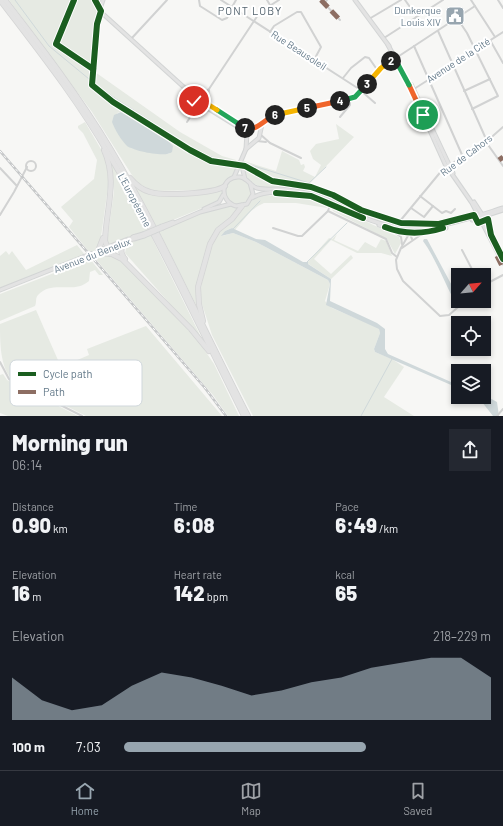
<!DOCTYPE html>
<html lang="en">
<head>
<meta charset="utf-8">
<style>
  body { margin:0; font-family:Barlow,sans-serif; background:#242831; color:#f1f3f6; height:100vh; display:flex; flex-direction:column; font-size:15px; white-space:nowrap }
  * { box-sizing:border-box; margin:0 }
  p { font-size:13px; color:#9ea1a6 }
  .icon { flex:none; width:22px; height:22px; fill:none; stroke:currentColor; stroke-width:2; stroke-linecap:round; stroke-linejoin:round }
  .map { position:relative; height:416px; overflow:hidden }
  .side { display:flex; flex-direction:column; background:#171b24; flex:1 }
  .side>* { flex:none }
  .needle { width:26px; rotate:63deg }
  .fabs { position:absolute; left:451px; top:268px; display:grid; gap:8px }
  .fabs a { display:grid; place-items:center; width:40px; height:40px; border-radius:0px; background:#171b24; box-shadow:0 2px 6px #0003; font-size:20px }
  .pin { position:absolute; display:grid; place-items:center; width:34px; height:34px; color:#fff; margin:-17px; border:2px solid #fff; border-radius:50%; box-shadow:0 1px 4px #0007 }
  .km { position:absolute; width:20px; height:20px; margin:-10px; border-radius:50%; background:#222; color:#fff; font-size:11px; line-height:20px; text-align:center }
  .round { display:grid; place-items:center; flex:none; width:42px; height:42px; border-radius:0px; background:#242831 }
  .head { display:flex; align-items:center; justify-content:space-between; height:68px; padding:0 12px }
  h1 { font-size:22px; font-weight:800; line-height:30px }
  .stats { display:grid; grid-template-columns:repeat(3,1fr); gap:6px; height:68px; padding:4px 12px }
  .stats div { display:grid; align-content:center }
  .stats b { font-size:20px; font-weight:800 }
  .stats small { font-size:11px; font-weight:400 }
  .stats p { font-size:11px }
  .chart { height:112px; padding:8px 12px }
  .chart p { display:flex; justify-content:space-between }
  .chart svg { width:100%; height:72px; margin-top:4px; fill:#97a5af; opacity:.7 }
  ul { padding:0 12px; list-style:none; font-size:13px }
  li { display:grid; grid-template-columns:64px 48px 1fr; align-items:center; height:30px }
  li i { height:10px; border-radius:5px; background:#97a5af }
  .tabs { display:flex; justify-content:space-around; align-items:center; height:56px; border-top:1px solid #363941; background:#171b24; font-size:11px; color:#9ea1a6 }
  .tabs a { display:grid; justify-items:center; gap:2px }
  .tabs .selected { color:#97a5af }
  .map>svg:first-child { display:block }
  .green { fill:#e6eae3; fill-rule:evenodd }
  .water { fill:#cfd8da }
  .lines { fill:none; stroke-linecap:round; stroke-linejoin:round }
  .stream { stroke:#cfd8da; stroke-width:1 }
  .secondary-casing { stroke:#d3d5d5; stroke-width:5 }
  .highway-casing { stroke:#d4d5d5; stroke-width:6 }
  .street { stroke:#d1d2d2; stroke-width:2 }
  .secondary { stroke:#e3e3e3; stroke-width:3 }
  .highway { stroke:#e3e3e3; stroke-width:4.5 }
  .rail-casing { stroke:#c5c7c8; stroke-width:2.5 }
  .rail { stroke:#fff; stroke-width:1; stroke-dasharray:3; stroke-linecap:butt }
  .secondary-bridge-casing { stroke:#d3d5d5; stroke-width:5; stroke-linecap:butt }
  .secondary-bridge { stroke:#e3e3e3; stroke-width:3 }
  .quiet { stroke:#8d6e63; stroke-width:5; stroke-dasharray:10 5; stroke-linecap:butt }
  .cycleway-casing { stroke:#fff; stroke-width:8 }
  .cycleway { stroke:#1b5e20; stroke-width:6 }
  .split-1-casing { stroke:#fff; stroke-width:8 }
  .split-2-casing { stroke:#fff; stroke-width:8 }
  .split-3-casing { stroke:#fff; stroke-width:8 }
  .split-4-casing { stroke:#fff; stroke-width:8 }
  .split-5-casing { stroke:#fff; stroke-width:8 }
  .split-6-casing { stroke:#fff; stroke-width:8 }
  .split-7-casing { stroke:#fff; stroke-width:8 }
  .split-8-casing { stroke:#fff; stroke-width:8 }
  .split-9-casing { stroke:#fff; stroke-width:8 }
  .split-1 { stroke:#f0652b; stroke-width:5 }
  .split-2 { stroke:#22a559; stroke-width:5 }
  .split-3 { stroke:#f5b400; stroke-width:5 }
  .split-4 { stroke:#22a559; stroke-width:5 }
  .split-5 { stroke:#f0652b; stroke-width:5 }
  .split-6 { stroke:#f5b400; stroke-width:5 }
  .split-7 { stroke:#f0652b; stroke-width:5 }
  .split-8 { stroke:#22a559; stroke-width:5 }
  .split-9 { stroke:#f5b400; stroke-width:5 }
  .labels { text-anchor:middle; stroke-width:4; stroke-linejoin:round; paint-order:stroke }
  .poi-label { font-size:10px; fill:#637989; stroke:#fff; text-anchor:end }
  .street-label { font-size:10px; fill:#637989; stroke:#fff }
  .neighbourhood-label { font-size:11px; letter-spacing:1px; fill:#52626d; stroke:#fff }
  .key { fill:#fff; stroke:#d0d7dc; stroke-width:1 }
  .key-label { font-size:11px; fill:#637989 }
</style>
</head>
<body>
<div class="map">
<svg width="503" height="416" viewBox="0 0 503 416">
  <rect width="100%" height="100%" fill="#f7f7f5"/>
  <g class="green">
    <path d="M9,0H73L54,46H58L91,68V79L94,83L95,72L180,132L222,156L236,160L235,167H237L234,175L228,179L223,185L209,190L153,191L137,183L92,112ZM121,112L124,114L170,154H161L131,148L117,113Z"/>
    <polygon points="74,0 94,0 98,9 91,67 58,43"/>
    <polygon points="85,122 105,156 109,180 100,244 98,249 90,253 69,227 73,221 61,207 94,179 97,160 83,133 78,128 78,126"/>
    <path d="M336,124L354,137L310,183L364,208L384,214L386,217L407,224L406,227C391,224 376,221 362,215C340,205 320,193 296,189C272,186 260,195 244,173V161L276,171L282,151L299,160L301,165L304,164L305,167L303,171L315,177L321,165L313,159L310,151L316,144L339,139Z"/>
    <polygon points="111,162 148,230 109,245 107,242 114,192"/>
    <circle cx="238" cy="191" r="13"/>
    <polygon points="134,185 153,194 222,189 222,197 219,201 156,227"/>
    <polygon points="260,195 308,197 325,203 327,208 296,203 264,203 258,206 251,211 235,230 232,228 225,231 222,236 233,233 256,242 328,280 330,284 325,301 332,308 379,328 380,333 374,349 375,352 392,359 404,367 384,397 414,416 253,416 212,335 202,304 200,291 208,258 217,233 242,208"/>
    <polygon points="229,205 238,208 232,216 217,228 210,240 197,281 198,309 159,232 199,214"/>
    <polygon points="333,206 399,237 401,243 395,254 387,239 333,211 332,209"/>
    <polygon points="337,234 334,240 358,251 365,242 376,248 381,239 386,241 392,256 381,253 357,253 331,240 314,259 331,274 351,255 353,258 331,279 307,263 329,238 332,239"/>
    <polygon points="150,235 151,236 203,341 125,253 127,244"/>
    <polygon points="77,245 85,255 0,288 0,256 6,251 9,255 12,251 26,270"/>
    <polygon points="101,254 106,254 118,258 193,333 214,364 239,416 228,416 213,395 94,257"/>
    <path d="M90,259L103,275H99L95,270L90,272L89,281C73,295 53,279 38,295C35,298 37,302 35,306L0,321V294Z"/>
    <path d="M36,310L61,367L89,355L87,349L146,326L222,416H86L11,378C0,366 0,341 0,324Z"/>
    <polygon points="3,374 7,380 78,416 8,416 0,413 0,375"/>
  </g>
  <g class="water">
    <path d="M121,112L169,142L173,146L172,152C166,158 134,151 127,146C121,140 115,130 112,122L114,115Z"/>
    <polygon points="232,228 256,239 265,240 303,262 308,262 308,264 331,279 330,301 377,323 385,329 385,349 388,354 451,382 458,383 458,388 375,352 374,349 380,333 379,329 326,305 330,284 328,280 256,242 233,233 221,236 225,231"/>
    <path d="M424,239H427L457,295L459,301L455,302C445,284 435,257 423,241Z"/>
    <polygon points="484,395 497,402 499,416 493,416 478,397 484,397"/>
  </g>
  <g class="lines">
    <g class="stream">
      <polyline points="15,0 49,46 89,79"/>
      <polyline points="95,84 116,99 198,151 207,156 212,157"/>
      <polyline points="225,160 235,162"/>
      <polyline points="244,163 309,183 326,167"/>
      <polyline points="233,229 260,201"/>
      <polyline points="307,262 347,223"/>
      <polyline points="361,416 392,359"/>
    </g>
    <defs>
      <g id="secondary">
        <polyline points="103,0 100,9 102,13 187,90 194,94 204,97 210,106 243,127 250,129"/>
        <polyline points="355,0 389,46"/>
        <polyline points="388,45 409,84 445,164 472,203 503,263"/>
        <polyline points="411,84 453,173"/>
        <polyline points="191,93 197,107 209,109 243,130 247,134"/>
        <polyline points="246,149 247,133 250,129 275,115 353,98 381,68 395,58"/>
        <polyline points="241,162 245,179"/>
        <polyline points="234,177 246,149 259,138 262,124"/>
        <path d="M250,183L253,194L247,204L236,206C218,201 221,175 240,177C248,178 250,186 257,188C264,190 272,189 279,189C291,189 303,192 315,195C334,201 351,213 370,220C416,238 458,222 503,208"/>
        <path d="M252,198C266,189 292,193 308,195"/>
        <polyline points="474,202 485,219 489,232"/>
        <polyline points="204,209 219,202 223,195"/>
        <polyline points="472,220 503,210"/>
        <path d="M379,225C403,234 422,235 446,228"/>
        <polyline points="162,226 173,222"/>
        <polyline points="163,228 200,212 231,204"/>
        <polyline points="133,237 143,234"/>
        <polyline points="134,239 144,236"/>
        <polyline points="98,251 128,239"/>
        <polyline points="95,255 123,244"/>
        <polyline points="0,290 83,257"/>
      </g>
      <g id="highway">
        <path d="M0,0C38,50 77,99 108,153C159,238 200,328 244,416"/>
        <path d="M5,0C42,48 79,96 110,148C161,234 202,327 248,416"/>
        <path d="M104,150C118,181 106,209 105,241L107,246L113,248"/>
        <path d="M130,178C135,184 142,190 150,192C163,196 214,194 225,186"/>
        <polyline points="98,251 103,238"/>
        <polyline points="101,253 112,254 122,259 191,329 209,351"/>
        <path d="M125,259C116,249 125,242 135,237"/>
        <polyline points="203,321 199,304 198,287 210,244 218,230 232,219 242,206"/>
      </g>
    </defs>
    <use href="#secondary" class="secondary-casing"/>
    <use href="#highway" class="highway-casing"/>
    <g class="street">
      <polyline points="199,0 200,6 222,20 227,18 233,8"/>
      <polyline points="221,0 359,89 375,103"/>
      <polyline points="267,0 270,5"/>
      <polyline points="321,0 340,20"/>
      <polyline points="405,0 417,17"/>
      <polyline points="471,0 495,37"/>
      <polyline points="498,0 503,8"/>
      <polyline points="324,4 327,0"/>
      <polyline points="232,7 236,0"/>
      <polyline points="457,18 467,33 498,96 472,109"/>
      <polyline points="369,19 401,0"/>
      <polyline points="438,31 486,139"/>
      <polyline points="270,32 274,26 297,12 301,12 321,47 314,60"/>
      <polyline points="384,38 443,0"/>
      <polyline points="131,39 167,0"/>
      <polyline points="490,40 503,63"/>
      <polyline points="414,46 463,157"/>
      <polyline points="396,58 475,6"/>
      <polyline points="343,78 351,68 365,57 369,58 378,71"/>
      <polyline points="414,89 503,32"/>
      <polyline points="464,91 490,79"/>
      <polyline points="201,95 209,89 260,12 279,0"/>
      <polyline points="207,100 209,90"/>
      <polyline points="340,117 350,105 350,99"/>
      <polyline points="187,122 197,107"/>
      <polyline points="261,135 270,143 301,158"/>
      <polyline points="257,141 266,142"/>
      <polyline points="486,142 503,166"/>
      <polyline points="499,160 503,157"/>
      <circle cx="31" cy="166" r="5"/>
      <polyline points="0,168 17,186"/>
      <polyline points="420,196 442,213 446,211 451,213 455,209"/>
      <polyline points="411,208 424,217 433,206"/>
      <polyline points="328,211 386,239 392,253 397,257"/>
      <polyline points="0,215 14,192 27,167"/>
      <polyline points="400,221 443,169 486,142 503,127"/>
      <polyline points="273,228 298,236 302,236 328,211 331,202"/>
      <polyline points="403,228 409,232 412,239"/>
      <polyline points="418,229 409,234 401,248 396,260 397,269 403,281 440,316 449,315 465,301"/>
      <polyline points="391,230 401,237 402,244"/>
      <polyline points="402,248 422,234"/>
      <polyline points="462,250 475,275"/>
      <polyline points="484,285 503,275"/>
      <polyline points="0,362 9,379 82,416"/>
      <polyline points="497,416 503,409"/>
    </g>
    <use href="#secondary" class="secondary"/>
    <use href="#highway" class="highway"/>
    <defs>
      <polyline id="rail" points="0,151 205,388 226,416"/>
    </defs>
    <use href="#rail" class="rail-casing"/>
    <use href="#rail" class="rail"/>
    <defs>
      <g id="secondary-bridge">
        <polyline points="143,234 162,226"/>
        <polyline points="144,236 163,228"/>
        <polyline points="83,257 93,253"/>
        <polyline points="84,259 95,255"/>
      </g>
    </defs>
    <use href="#secondary-bridge" class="secondary-bridge-casing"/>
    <use href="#secondary-bridge" class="secondary-bridge"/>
    <g class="quiet">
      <polyline points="321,0 340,20"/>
      <polyline points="499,160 503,157"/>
      <polyline points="497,256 503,268"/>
    </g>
    <defs>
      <g id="cycleway">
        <polyline points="74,0 56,44 93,69"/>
        <polyline points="95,0 101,11 97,24 92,85 113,102 190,150 211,161 245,166 272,181 311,187 333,195 361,210 401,223 439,224 474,215 478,223 488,219 491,235 503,259"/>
        <polyline points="276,193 311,196 363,218"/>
        <path d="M385,227C405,235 424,234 443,228"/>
      </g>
    </defs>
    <use href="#cycleway" class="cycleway-casing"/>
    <use href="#cycleway" class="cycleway"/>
  </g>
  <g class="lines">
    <defs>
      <polyline id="split-1" points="409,85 423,115"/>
      <polyline id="split-2" points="391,61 395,59 409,85"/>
      <polyline id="split-3" points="367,84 381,68 391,61"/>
      <polyline id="split-4" points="340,101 355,97 367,84"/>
      <polyline id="split-5" points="307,108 340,101"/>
      <polyline id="split-6" points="275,115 307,108"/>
      <path id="split-7" d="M245,128C256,132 265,119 275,115"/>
      <polyline id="split-8" points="217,110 245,128"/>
      <polyline id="split-9" points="194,101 197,96 203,96 209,105 217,110"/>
    </defs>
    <use href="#split-1" class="split-1-casing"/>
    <use href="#split-2" class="split-2-casing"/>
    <use href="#split-3" class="split-3-casing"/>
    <use href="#split-4" class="split-4-casing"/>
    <use href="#split-5" class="split-5-casing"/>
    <use href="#split-6" class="split-6-casing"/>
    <use href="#split-7" class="split-7-casing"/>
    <use href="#split-8" class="split-8-casing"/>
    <use href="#split-9" class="split-9-casing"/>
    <use href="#split-1" class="split-1"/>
    <use href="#split-2" class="split-2"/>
    <use href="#split-3" class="split-3"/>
    <use href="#split-4" class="split-4"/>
    <use href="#split-5" class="split-5"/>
    <use href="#split-6" class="split-6"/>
    <use href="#split-7" class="split-7"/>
    <use href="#split-8" class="split-8"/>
    <use href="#split-9" class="split-9"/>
  </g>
  <defs>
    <symbol id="civic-square" viewBox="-11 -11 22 22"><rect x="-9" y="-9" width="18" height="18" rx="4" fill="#97a5af" stroke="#fff"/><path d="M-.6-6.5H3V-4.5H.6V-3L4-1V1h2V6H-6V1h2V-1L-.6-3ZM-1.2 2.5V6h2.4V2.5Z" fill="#fff"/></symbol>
  </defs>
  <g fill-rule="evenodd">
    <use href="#civic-square" x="444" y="5" width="22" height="22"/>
  </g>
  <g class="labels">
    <g class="poi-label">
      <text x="441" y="14">Dunkerque<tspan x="441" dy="12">Louis XIV</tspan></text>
    </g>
    <g class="street-label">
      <text transform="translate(299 50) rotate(33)" y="4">Rue Beausoleil</text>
      <text transform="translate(458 60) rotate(-33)" y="4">Avenue de la Cité</text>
      <text transform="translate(466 155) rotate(-37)" y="4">Rue de Cahors</text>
      <text transform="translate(135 200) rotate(62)" y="4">L'Européenne</text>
      <text transform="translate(92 255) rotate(-21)" y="4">Avenue du Benelux</text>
    </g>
    <g class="neighbourhood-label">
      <text x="250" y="15">PONT LOBY</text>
    </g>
  </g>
  <rect x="10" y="360" width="132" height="46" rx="6" class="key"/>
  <rect x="18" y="372" width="18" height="4" fill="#1b5e20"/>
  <rect x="18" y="390" width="18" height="4" fill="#8d6e63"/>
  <g class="key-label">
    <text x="43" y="378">Cycle path</text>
    <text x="43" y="396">Path</text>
  </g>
</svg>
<div class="fabs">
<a><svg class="needle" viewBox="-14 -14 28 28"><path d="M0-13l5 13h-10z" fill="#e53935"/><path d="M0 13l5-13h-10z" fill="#9ea1a6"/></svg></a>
<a><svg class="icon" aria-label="locate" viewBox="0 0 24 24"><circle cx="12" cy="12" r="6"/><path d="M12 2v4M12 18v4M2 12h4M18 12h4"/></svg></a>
<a><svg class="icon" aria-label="layers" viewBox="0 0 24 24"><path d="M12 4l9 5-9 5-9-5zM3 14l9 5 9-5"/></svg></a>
</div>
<div class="pin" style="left:423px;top:115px;background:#1e9e55"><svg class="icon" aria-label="arrive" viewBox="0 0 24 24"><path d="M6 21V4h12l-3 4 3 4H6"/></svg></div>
<div class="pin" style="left:194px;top:101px;background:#d93025"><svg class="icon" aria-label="check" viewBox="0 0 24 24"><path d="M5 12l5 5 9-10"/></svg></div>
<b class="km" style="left:391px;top:61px">2</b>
<b class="km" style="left:367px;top:84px">3</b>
<b class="km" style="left:340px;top:101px">4</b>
<b class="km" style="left:307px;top:108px">5</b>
<b class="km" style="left:275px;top:115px">6</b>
<b class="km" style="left:245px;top:128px">7</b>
</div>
<section class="side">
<div class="head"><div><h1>Morning run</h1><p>06:14</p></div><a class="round"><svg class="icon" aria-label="share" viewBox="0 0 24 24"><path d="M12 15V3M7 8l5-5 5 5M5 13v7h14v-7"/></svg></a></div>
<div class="stats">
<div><p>Distance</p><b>0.90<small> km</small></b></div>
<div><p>Time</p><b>6:08</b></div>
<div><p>Pace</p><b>6:49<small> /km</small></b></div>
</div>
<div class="stats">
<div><p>Elevation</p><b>16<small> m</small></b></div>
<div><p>Heart rate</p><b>142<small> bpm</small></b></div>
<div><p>kcal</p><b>65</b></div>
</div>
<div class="chart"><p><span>Elevation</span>218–229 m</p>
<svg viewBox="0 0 160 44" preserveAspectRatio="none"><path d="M0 44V18L10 32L20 38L30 35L40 23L50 15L60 18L70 23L80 29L90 26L100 21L110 18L120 12L130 9L140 6L150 6L160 18V44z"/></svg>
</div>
<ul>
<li><b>100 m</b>7:03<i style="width:66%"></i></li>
</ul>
</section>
<nav class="tabs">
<a class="selected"><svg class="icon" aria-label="home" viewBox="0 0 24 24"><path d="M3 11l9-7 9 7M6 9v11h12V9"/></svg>Home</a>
<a><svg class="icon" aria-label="map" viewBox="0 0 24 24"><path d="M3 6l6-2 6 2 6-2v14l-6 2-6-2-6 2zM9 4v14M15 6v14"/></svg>Map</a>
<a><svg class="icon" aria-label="saved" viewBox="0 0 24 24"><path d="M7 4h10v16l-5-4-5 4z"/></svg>Saved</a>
</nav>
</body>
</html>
